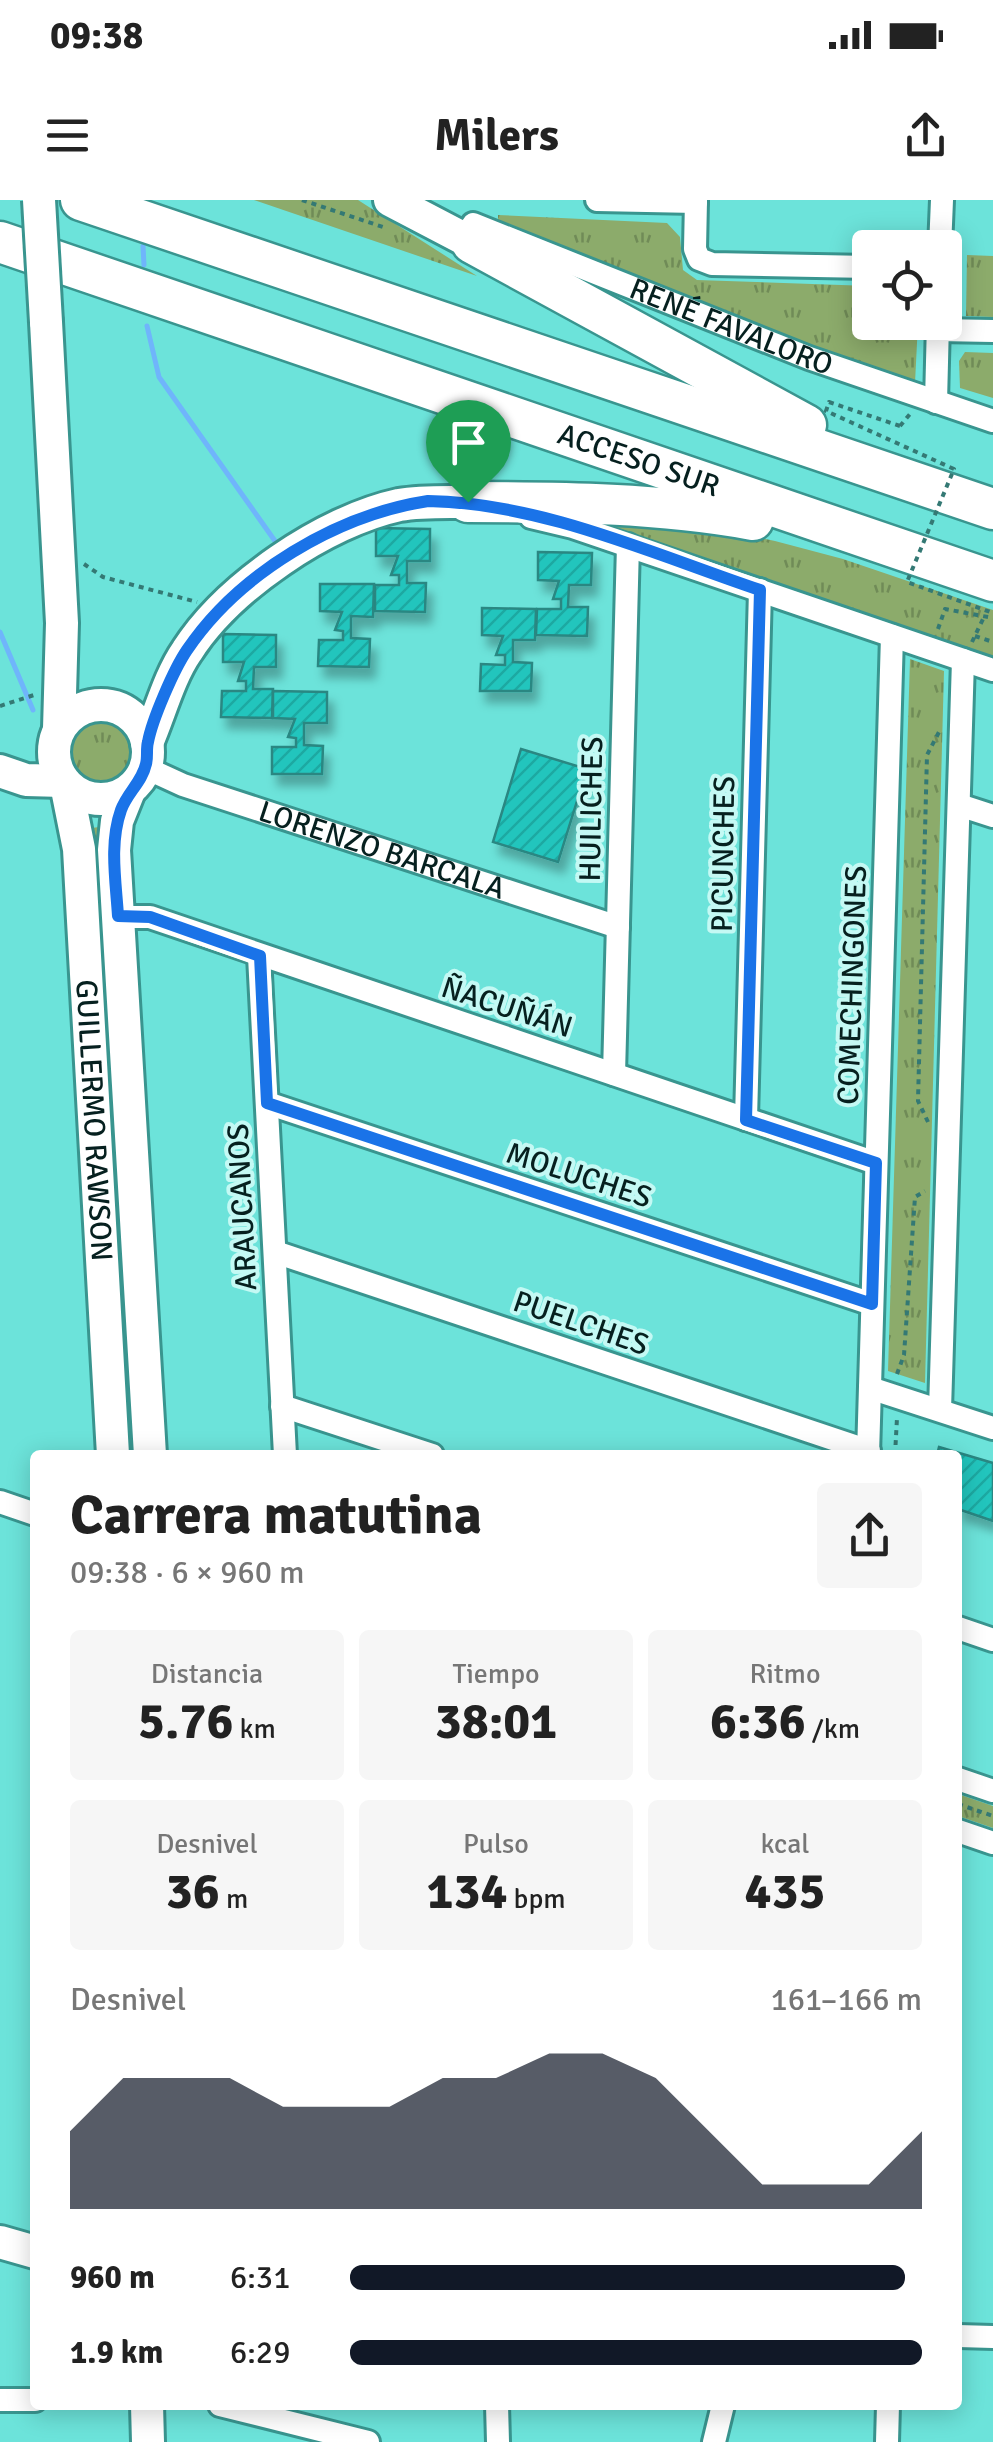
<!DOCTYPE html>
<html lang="es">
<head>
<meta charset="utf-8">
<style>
  body { margin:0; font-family:Signika,sans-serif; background:#f6f6f6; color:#222; height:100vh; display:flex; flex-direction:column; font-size:38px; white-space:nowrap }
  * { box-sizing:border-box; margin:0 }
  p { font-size:32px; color:#767676 }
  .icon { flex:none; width:55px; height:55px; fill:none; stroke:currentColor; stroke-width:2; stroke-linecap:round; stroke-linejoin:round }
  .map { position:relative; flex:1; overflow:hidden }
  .side { position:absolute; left:30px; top:1250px; width:932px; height:960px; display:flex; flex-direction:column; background:#fff; border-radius:10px; box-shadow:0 5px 25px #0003 }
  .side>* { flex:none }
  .tools { position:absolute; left:852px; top:30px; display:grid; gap:20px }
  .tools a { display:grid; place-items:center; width:110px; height:110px; border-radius:10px; background:#fff; box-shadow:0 5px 25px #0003; font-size:50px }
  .pin { position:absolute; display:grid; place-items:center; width:85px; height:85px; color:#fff; margin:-102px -42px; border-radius:50% 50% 50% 0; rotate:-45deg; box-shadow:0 0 10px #0007 }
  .pin .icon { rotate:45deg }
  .round { display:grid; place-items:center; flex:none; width:105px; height:105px; border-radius:10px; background:#f6f6f6 }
  .summary { display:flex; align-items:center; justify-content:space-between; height:170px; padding:0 40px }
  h1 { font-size:55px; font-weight:700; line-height:75px }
  .figures { display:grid; grid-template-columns:repeat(3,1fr); gap:15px; height:170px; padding:10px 40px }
  .figures div { display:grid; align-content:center; border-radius:10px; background:#f6f6f6; text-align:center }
  .figures b { font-size:50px; font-weight:700 }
  .figures small { font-size:28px; font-weight:400 }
  .figures p { font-size:28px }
  .chart { height:280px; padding:20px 40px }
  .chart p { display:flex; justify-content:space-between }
  .chart svg { width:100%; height:180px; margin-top:10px; fill:#111827; opacity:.7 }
  ul { padding:0 40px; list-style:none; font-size:32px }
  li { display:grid; grid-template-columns:160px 120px 1fr; align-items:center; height:75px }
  li i { height:25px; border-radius:12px; background:#111827 }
  .status { display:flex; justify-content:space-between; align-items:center; height:70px; padding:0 50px; background:#fff; direction:ltr }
  .status svg { height:28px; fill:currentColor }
  header { display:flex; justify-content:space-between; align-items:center; height:130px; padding:0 40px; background:#fff; font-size:45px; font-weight:700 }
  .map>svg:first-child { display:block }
  .grass { fill:url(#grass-tufts) }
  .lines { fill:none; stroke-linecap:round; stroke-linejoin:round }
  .stream { stroke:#6fb5fb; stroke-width:5 }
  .building { fill:url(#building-hatch); stroke:#298782; stroke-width:2.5; filter:url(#shadow) }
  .street-casing { stroke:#39958f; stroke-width:28 }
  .secondary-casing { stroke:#39958f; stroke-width:38 }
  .highway-casing { stroke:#39958f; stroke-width:45 }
  .path { stroke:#347974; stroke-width:4; stroke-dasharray:5 5; stroke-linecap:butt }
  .street { stroke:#fff; stroke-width:22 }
  .secondary { stroke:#fff; stroke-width:32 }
  .highway { stroke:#fff; stroke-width:40 }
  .secondary-bridge-casing { stroke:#39958f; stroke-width:38; stroke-linecap:butt }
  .path-bridge { stroke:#347974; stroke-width:4; stroke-dasharray:5 5; stroke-linecap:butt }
  .secondary-bridge { stroke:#fff; stroke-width:32 }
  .route-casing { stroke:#fff; stroke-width:20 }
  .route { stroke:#1a73e8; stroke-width:12 }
  .labels { text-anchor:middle; stroke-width:8; stroke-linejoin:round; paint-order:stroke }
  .street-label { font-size:30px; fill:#06201f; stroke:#c4f9f4 }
</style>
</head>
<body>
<div class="status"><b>09:38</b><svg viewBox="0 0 49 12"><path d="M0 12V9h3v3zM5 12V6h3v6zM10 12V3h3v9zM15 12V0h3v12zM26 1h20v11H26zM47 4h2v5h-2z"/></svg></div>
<header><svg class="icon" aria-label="menu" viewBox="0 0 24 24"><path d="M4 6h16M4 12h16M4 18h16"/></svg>Milers<svg class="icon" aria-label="share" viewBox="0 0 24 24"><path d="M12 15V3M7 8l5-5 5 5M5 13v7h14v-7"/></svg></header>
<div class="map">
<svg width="993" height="2242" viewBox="0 0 993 2242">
  <defs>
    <pattern id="grass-tufts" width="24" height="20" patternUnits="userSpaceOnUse" patternTransform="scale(2.5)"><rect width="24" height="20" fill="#8cab6b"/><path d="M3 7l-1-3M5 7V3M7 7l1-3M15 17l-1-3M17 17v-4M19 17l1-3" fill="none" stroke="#708b57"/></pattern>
    <pattern id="building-hatch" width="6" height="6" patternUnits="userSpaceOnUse" patternTransform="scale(2.5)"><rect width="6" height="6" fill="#24c5bd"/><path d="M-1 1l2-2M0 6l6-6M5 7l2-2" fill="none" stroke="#1fa9a2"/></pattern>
    <filter id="shadow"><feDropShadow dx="6" dy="11" stdDeviation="5" flood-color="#0004"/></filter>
  </defs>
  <rect width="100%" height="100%" fill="#6ce3da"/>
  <g class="grass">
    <polygon points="254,0 358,0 477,76"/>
    <polygon points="498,15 667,23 680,37 683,70 697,80 870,86 870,122 918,123 915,183 772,132 498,25"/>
    <polygon points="967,55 993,56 993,117 966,116"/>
    <polygon points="965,152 993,153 993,198 960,188 959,161"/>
    <polygon points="567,313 707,326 775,341 843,359 993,410 993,456"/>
    <polygon points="910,459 944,471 925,1183 888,1171"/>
    <circle cx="100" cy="552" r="36"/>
    <polygon points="107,626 139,1255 123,1255 84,629"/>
    <polygon points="958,1594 993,1606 993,1628 958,1616"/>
  </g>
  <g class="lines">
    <g class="stream">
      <polyline points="143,46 144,65"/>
      <polyline points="147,126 159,177 275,341"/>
      <polyline points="0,432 33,510"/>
    </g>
  </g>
  <g class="building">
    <polygon points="376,328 430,329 430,361 407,361 407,383 426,383 425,412 375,411 375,385 399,385 399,375 391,375 398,356 376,356"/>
    <polygon points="538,352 592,353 591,385 569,385 568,407 588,407 587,436 536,435 537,409 561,409 561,399 553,399 559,381 538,380"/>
    <polygon points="320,384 374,384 373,417 351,416 351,438 370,439 369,467 318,466 319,440 343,440 343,431 335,430 342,412 320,411"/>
    <polygon points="482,408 536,409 535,440 513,440 513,462 532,463 531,491 480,491 481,464 505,465 505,455 496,455 503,436 482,435"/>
    <polygon points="223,434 276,435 276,467 254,467 253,489 273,489 272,518 221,517 222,491 246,491 246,481 238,481 244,462 223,462"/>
    <polygon points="273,491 327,492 327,523 304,523 304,545 323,546 322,574 272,574 272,547 296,547 296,538 288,537 295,519 273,518"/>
    <polygon points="521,549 587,569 558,662 493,642"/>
    <polygon points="939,1247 993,1263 993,1321 958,1309 958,1255 937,1255"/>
  </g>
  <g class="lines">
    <defs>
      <g id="street">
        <polyline points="597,0 696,2"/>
        <polyline points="696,0 695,49 699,59 712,64 870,67"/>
        <path id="s1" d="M473,24L809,158L993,221"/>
        <polyline points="940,48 942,0"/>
        <polyline points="938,130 993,131"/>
        <polyline points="936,202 938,122"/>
        <polyline points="531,317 573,327 993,470"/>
        <path id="s2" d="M146,568L183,585L618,727"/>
        <polyline points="959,605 993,616"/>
        <polyline points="118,717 150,717 876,963"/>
        <polyline points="259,756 285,1255"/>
        <polyline points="614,874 628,345"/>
        <polyline points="267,903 872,1104"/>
        <polyline points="746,919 760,390"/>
        <polyline points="275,1052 869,1251"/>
        <polyline points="870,1188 993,1228"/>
        <polyline points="282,1206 432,1255"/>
        <polyline points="940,1210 963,460"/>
        <polyline points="868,1255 892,436"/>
        <polyline points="0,1302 35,1314"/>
        <polyline points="958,1428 993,1440"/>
        <polyline points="958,1579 993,1591"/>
        <polyline points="958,1631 993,1643"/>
        <polyline points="958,2136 993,2137"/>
        <polyline points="0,2200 35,2200"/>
        <polyline points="220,2205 368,2242"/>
        <polyline points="497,2205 498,2242"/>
        <polyline points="714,2242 723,2205"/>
        <polyline points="887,2242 888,2205"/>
      </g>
      <g id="secondary">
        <polyline points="390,0 472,43"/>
        <polyline points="46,122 62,423 59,529"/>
        <circle cx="101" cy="552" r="47"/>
        <path d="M147,543C160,513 169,477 187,451C228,387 325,321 399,305C422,301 445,302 468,302"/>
        <polyline points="0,571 26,580 63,581"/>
        <path id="s3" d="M66,584L79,649L113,1255"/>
        <polyline points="129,591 117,621 114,650 150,1255"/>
        <polyline points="0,2042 35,2052"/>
        <polyline points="147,2205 148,2242"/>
      </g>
      <g id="highway">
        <polyline points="81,0 993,309"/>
        <path id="s4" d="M0,42L993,381"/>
        <polyline points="472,43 806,225"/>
        <path d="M468,302C564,302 659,303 753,320"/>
      </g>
    </defs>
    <use href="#street" class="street-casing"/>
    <use href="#secondary" class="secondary-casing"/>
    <use href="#highway" class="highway-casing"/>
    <g class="path">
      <polyline points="302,0 383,27"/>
      <polyline points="900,226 910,214"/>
      <polyline points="84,364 103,377 197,402"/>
      <polyline points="938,429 945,409 993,418"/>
      <polyline points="975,436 993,442"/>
      <polyline points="972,442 985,415"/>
      <polyline points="0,506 34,495"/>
      <polyline points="928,922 918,901 927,555 939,532"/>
      <polyline points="897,1174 904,1155 915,997 925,991"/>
      <polyline points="895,1255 897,1218"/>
      <polyline points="958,1604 993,1616"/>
    </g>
    <use href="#street" class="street"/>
    <use href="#secondary" class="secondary"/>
    <use href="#highway" class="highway"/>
    <defs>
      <polyline id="secondary-bridge" points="39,0 46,122"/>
    </defs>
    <use href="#secondary-bridge" class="secondary-bridge-casing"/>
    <polyline class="path-bridge" points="900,226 829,202 826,211 954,269 907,382 993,413"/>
    <use href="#secondary-bridge" class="secondary-bridge"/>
  </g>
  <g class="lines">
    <defs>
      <path id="route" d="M428,301C542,303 653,354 760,390L746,920L876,963L872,1104L267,903L260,756L150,717L118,716C116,682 109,644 121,610C127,593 142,582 146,564C148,556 146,549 148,542C152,520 174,469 187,450C239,373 337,315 428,301Z"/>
    </defs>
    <use href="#route" class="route-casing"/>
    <use href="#route" class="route"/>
  </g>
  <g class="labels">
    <g class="street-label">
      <text dy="10" stroke="none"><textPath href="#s1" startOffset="278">RENÉ FAVALORO</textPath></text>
      <text dy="10" stroke="none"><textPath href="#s4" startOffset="675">ACCESO SUR</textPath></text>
      <text transform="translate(591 609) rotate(-89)" y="10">HUILICHES</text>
      <text dy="10" stroke="none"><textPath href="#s2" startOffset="250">LORENZO BARCALA</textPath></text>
      <text transform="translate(723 654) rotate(-89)" y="10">PICUNCHES</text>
      <text transform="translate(852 785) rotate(-88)" y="10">COMECHINGONES</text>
      <text transform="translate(507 807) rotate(18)" y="10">ÑACUÑÁN</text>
      <text dy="10" stroke="none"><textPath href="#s3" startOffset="338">GUILLERMO RAWSON</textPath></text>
      <text transform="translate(579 975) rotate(18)" y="10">MOLUCHES</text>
      <text transform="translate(242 1007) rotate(-93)" y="10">ARAUCANOS</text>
      <text transform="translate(581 1123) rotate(19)" y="10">PUELCHES</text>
    </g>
  </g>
</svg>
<div class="tools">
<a><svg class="icon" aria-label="locate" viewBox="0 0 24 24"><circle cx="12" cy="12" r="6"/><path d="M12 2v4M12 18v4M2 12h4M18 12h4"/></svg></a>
</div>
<div class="pin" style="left:468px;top:302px;background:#1e9e55"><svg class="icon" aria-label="arrive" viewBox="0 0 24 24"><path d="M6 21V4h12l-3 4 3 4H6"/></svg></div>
<section class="side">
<div class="summary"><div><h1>Carrera matutina</h1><p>09:38 · 6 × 960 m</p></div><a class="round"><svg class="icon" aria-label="share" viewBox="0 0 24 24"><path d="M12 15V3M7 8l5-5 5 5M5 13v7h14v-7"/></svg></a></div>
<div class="figures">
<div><p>Distancia</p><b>5.76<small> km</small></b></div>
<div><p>Tiempo</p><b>38:01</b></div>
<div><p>Ritmo</p><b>6:36<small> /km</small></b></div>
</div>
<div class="figures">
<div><p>Desnivel</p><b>36<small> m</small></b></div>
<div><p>Pulso</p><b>134<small> bpm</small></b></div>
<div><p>kcal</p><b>435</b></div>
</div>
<div class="chart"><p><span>Desnivel</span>161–166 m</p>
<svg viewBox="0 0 160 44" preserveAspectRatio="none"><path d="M0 44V25L10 12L20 12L30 12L40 19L50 19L60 19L70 12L80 12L90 6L100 6L110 12L120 25L130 38L140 38L150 38L160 25V44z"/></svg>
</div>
<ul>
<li><b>960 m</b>6:31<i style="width:97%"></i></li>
<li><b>1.9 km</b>6:29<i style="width:100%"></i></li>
</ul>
</section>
</div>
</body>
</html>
